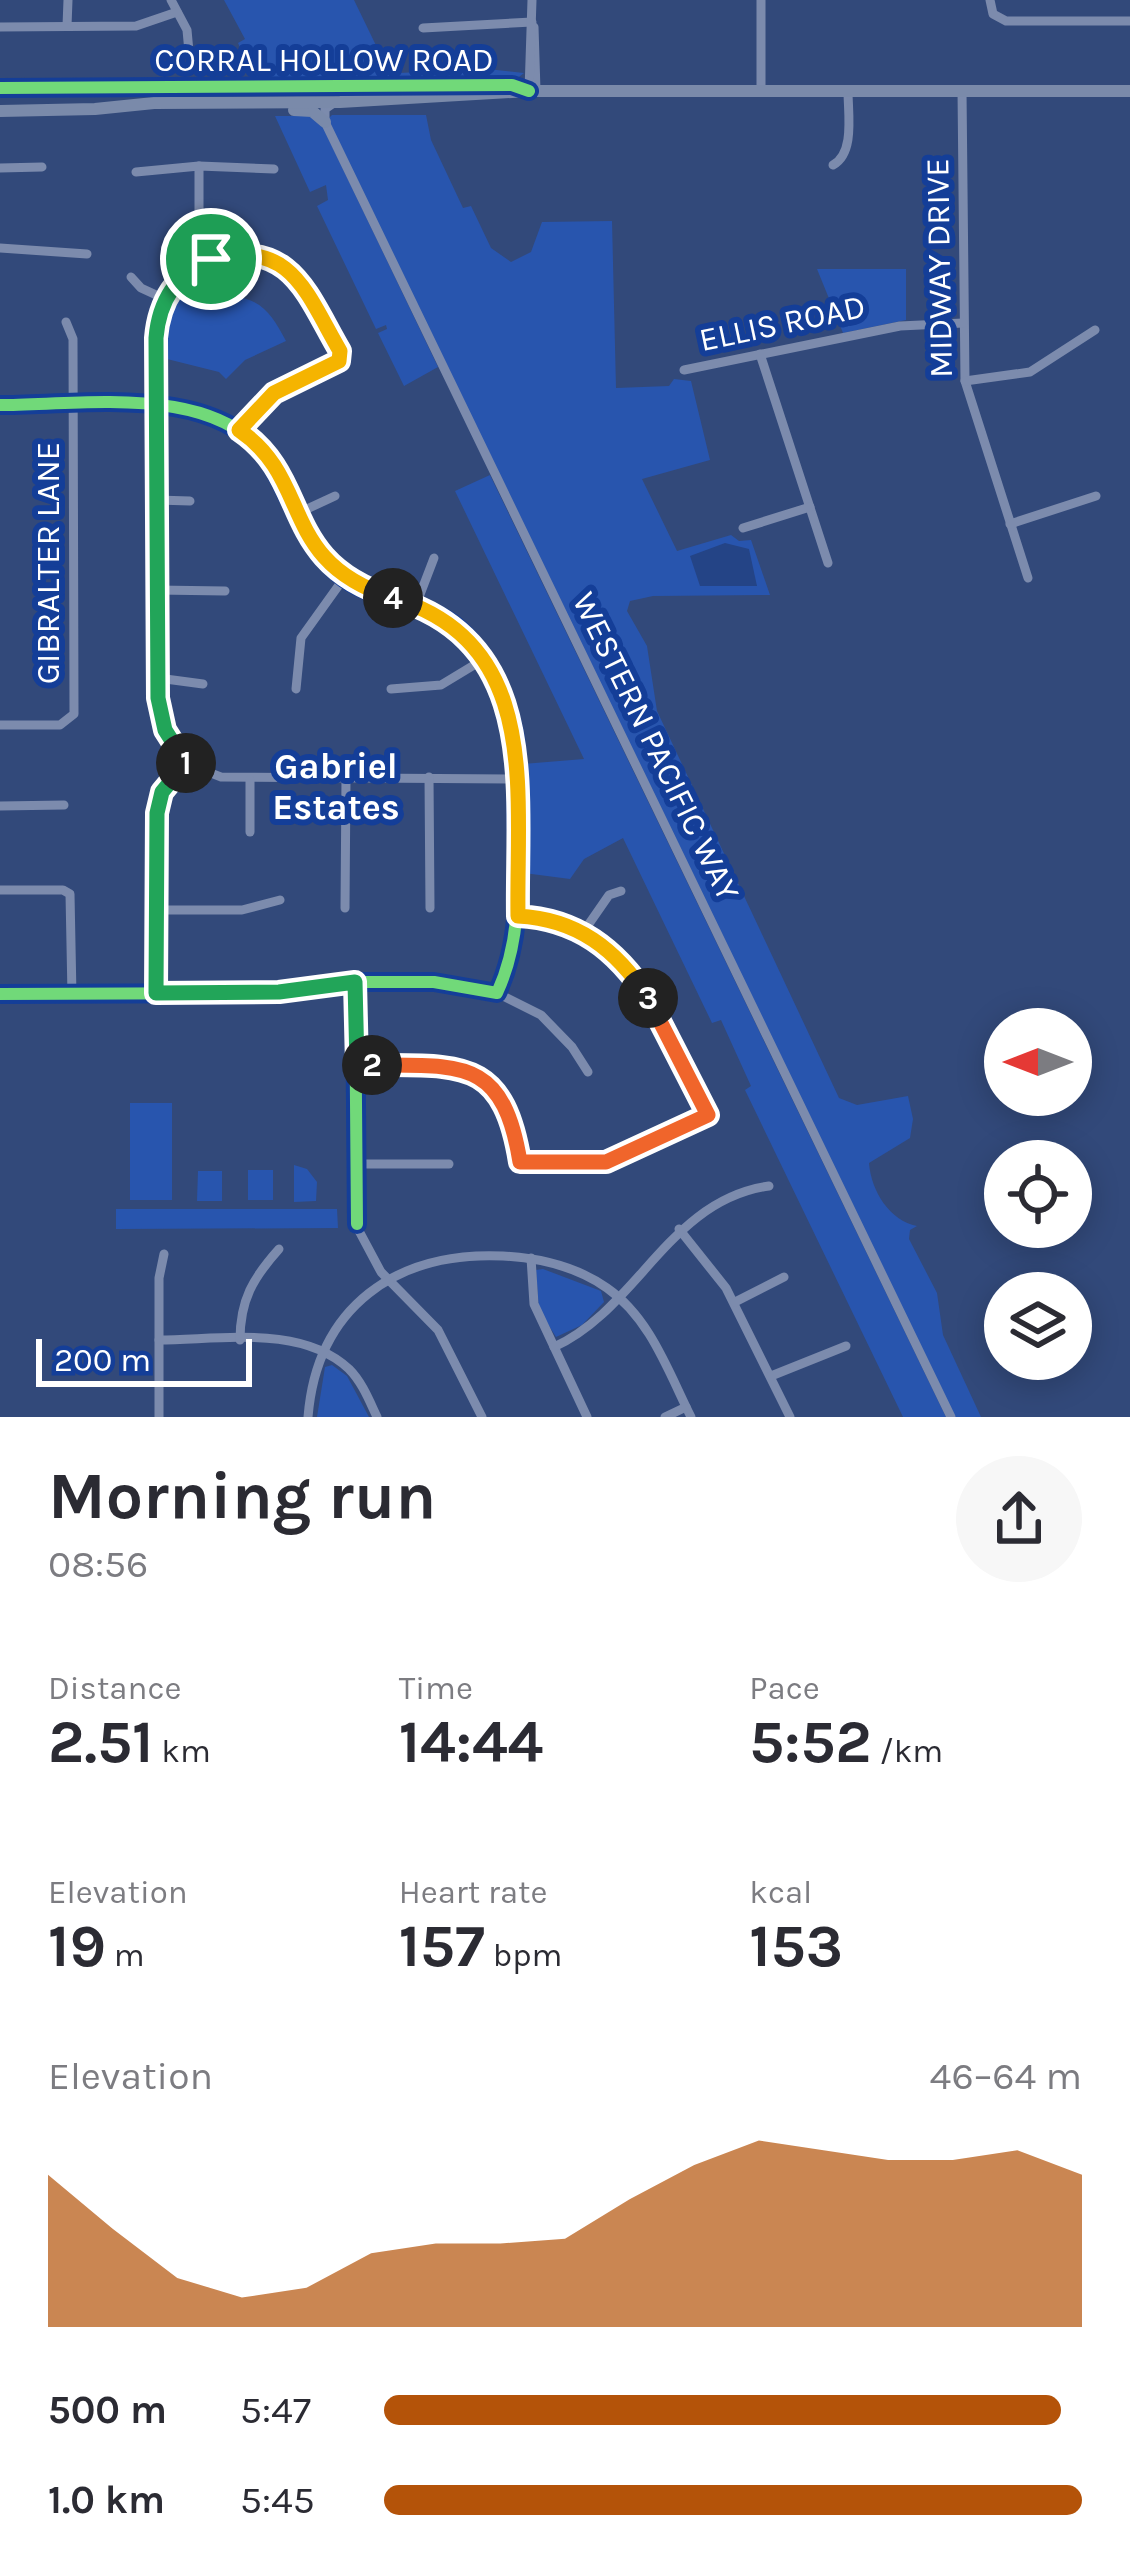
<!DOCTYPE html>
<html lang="en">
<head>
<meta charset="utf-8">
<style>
  body { margin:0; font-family:Karla,sans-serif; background:#f7f7f7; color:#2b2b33; height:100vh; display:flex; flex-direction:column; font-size:45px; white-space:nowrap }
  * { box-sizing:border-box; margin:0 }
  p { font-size:39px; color:#7c7c81 }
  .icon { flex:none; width:66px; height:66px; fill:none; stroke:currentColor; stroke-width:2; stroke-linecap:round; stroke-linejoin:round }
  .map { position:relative; height:1417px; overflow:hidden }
  .panel { display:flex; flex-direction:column; background:#fff; flex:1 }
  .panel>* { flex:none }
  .needle { width:78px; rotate:270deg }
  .buttons { position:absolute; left:984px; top:1008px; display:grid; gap:24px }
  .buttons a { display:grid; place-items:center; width:108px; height:108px; border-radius:50%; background:#fff; box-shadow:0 6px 30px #0003; font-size:60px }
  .scale { position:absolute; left:36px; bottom:30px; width:216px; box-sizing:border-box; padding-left:12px; border:6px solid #fff; border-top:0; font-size:33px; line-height:42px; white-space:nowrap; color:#fff; -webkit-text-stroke:9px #143e98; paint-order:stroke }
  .pin { position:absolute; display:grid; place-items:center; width:102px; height:102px; color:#fff; margin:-51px; border:6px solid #fff; border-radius:50%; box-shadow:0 3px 12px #0007 }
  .km { position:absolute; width:60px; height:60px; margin:-30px; border-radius:50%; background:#222; color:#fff; font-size:33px; line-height:60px; text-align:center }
  .round { display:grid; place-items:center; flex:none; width:126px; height:126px; border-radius:63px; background:#f7f7f7 }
  .head { display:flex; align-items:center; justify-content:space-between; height:204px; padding:0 48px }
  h1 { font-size:66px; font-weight:700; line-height:90px }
  .metrics { display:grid; grid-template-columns:repeat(3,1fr); gap:18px; height:204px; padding:12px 48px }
  .metrics div { display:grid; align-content:center }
  .metrics b { font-size:60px; font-weight:700 }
  .metrics small { font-size:33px; font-weight:400 }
  .metrics p { font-size:33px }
  .chart { height:336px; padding:24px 48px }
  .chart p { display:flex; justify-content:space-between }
  .chart svg { width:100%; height:216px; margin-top:12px; fill:#b45309; opacity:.7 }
  ul { padding:0 48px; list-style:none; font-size:39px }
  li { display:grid; grid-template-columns:192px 144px 1fr; align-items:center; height:90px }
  li i { height:30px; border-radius:15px; background:#b45309 }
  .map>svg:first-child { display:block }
  .green { fill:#2855ae }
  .water { fill:#244486 }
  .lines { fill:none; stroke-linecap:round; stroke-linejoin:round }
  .minor { stroke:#7c8bad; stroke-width:9 }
  .major { stroke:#7a8aaa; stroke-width:12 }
  .cycleway-casing { stroke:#143e98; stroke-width:20 }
  .cycleway { stroke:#71d979; stroke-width:12 }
  .split-1-casing { stroke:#fff; stroke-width:24 }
  .split-2-casing { stroke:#fff; stroke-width:24 }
  .split-3-casing { stroke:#fff; stroke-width:24 }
  .split-4-casing { stroke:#fff; stroke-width:24 }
  .split-5-casing { stroke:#fff; stroke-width:24 }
  .split-1 { stroke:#22a559; stroke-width:15 }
  .split-2 { stroke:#22a559; stroke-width:15 }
  .split-3 { stroke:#f0652b; stroke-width:15 }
  .split-4 { stroke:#f5b400; stroke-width:15 }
  .split-5 { stroke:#f5b400; stroke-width:15 }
  .labels { text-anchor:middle; stroke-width:12; stroke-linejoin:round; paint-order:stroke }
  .street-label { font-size:33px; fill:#fff; stroke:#143e98 }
  .neighbourhood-label { font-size:36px; font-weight:bold; fill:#fff; stroke:#143e98 }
</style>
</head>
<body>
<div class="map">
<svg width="1130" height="1417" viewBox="0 0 1130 1417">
  <rect width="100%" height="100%" fill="#32497a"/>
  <g class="green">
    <polygon points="224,0 354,0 385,64 392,61 398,73 488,69 524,73 515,80 256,82 238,43 245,39"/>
    <path d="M332,115H426L431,140L463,208L471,206L491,248L511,262L531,252L542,222L612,221L616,388L669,386L674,379L691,381L710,460L642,479L677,551L731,535L739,541L751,540L770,595L653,596L630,601L627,611L647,646L657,711L839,1098L857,1105L908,1096L913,1119L910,1138L869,1163C871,1191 890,1221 917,1226L910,1230L909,1239L937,1293L943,1335L981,1417H954L402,276L328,119Z"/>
    <polygon points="275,116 313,116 321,123 438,367 404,386 378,333 387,329 386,325 376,329 317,206 328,200 326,185 310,192"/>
    <path d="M224,262L231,297C261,297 273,316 286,341L245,360L226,379L219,372L163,358C163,312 176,276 224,262Z"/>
    <polygon points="817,269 906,269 906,320 843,333"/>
    <polygon points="490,475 946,1417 903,1417 745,1090 751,1086 721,1020 712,1023 623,838 584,859 570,879 524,873 523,764 584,759 455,491"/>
    <rect x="130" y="1103" width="42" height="97"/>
    <polygon points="294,1165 307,1169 317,1182 316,1201 294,1202"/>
    <rect x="248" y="1170" width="25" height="30"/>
    <polygon points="198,1171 222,1171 222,1201 197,1201"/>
    <polygon points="116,1209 337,1209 338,1228 116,1229"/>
    <polygon points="543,1269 601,1291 604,1302 582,1325 556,1337 539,1310 536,1270"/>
    <polygon points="332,1365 347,1376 369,1417 317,1417 325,1367"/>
  </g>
  <polygon class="water" points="725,543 749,549 757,586 700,586 690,556"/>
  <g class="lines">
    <g class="minor">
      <polyline points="171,0 187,30 189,52"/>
      <polyline points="990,0 993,14 1006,21 1130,21"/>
      <polyline points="67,26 68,0"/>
      <polyline points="0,27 136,26 177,12"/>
      <polyline points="534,27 536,91"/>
      <polyline points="423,28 532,22"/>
      <polyline points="962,90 965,381 1028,578"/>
      <polyline points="529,91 532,0"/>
      <polyline points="761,92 761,0"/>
      <polyline points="335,102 325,109 325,122 951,1417"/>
      <path d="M833,165C855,153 848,114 848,91"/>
      <polyline points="199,166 199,221 211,259"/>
      <polyline points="0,168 42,167"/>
      <polyline points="136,172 199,166 274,169"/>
      <polyline points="0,248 87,254"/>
      <polyline points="131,277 141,288 165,299"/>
      <polyline points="760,354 828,563"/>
      <polyline points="684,370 900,326 963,323"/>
      <polyline points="965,381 1030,372 1095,330"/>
      <path d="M0,405C83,405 222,382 271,464C294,503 306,550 344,578C379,603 426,600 459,629C488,655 506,695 514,732C519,755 516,781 516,805C517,869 525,933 497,993"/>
      <path d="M239,431L274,393L331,367L341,356C332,331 315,292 295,275C244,231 170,263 157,325L158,698C163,738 183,764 221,777L516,779"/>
      <polyline points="157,500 190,501"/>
      <polyline points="296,514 335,496"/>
      <polyline points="1010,524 1096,496"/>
      <polyline points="743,528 810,507"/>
      <polyline points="157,590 225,591"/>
      <polyline points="416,605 434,558"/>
      <polyline points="158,678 203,684"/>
      <polyline points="296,689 301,638 344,578"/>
      <polyline points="391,689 441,685 484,659"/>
      <polyline points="0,725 60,725 74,714 73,339 66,322"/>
      <polyline points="429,777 430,908"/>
      <polyline points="250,780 250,832"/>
      <polyline points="0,806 64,805"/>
      <polyline points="0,890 63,890 70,894 72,996"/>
      <polyline points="345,908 346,777"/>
      <polyline points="156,910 242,910 280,900"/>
      <polyline points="584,931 609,895 621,891"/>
      <polyline points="355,982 358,1229 381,1272 438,1330 482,1417"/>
      <polyline points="156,993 157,813 162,792 188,761"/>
      <polyline points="0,994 264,993 355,982 465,984 497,993 541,1015 572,1047 588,1072"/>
      <path d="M357,1065C450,1065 502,1051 520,1162H606L708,1115C665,1029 630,921 518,916"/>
      <polyline points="356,1164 449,1164"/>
      <polyline points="679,1229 726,1288 790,1417"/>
      <polyline points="531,1258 534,1304 587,1417"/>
      <polyline points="735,1302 784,1277"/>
      <path d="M159,1340C219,1340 301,1324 349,1369C362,1382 369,1400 377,1417"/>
      <path d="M240,1340C240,1300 253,1278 279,1249"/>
      <path d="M554,1347C638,1309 669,1200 769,1186"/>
      <polyline points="771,1376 846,1346"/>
      <polyline points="159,1417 159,1278 164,1254"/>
      <path d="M308,1417C317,1307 396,1251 503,1256C540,1258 576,1266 607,1288C650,1318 668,1371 691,1417"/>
      <polyline points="665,1417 686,1407"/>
    </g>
    <g class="major">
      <polyline points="0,88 512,85 528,91"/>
      <polyline points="294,110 312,111 325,122"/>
      <polyline points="0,111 95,109 154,103 340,102 529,91 1130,91"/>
    </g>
    <defs>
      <g id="cycleway">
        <polyline points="0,88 512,85 529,91"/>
        <path d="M0,405C83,405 222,382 271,464C294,503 306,550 344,578C379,603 426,600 459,629C488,655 506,695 514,732C519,755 516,781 516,805C517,869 525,933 497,993L434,982H355L264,993L0,994"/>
        <polyline points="355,982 357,1224"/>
      </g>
    </defs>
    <use href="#cycleway" class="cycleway-casing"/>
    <use href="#cycleway" class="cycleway"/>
  </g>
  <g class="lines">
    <defs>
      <path id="split-1" d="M186,763L165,730L158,698L156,338C159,302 176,273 211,259"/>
      <polyline id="split-2" points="186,763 162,792 157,813 156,993 279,992 355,982 357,1065 372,1065"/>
      <path id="split-3" d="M372,1065C462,1066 503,1058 520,1162H606L708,1115L648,998"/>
      <path id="split-4" d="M393,598C542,642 516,792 518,916C577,919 616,949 648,998"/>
      <path id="split-5" d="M211,259C292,238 307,295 340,351L339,361L274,393L239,430C314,481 277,561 393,598"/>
    </defs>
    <use href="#split-1" class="split-1-casing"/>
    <use href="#split-2" class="split-2-casing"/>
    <use href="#split-3" class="split-3-casing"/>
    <use href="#split-4" class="split-4-casing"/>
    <use href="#split-5" class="split-5-casing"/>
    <use href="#split-1" class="split-1"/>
    <use href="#split-2" class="split-2"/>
    <use href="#split-3" class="split-3"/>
    <use href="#split-4" class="split-4"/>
    <use href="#split-5" class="split-5"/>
  </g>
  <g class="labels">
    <g class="street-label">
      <text x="324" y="71">CORRAL HOLLOW ROAD</text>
      <text transform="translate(938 268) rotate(-91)" y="12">MIDWAY DRIVE</text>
      <text transform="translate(782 322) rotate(-12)" y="12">ELLIS ROAD</text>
      <text transform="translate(47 563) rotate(-90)" y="12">GIBRALTER LANE</text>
      <text transform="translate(657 746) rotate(64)" y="12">WESTERN PACIFIC WAY</text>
    </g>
    <g class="neighbourhood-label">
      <text x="336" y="778">Gabriel<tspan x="336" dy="41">Estates</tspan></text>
    </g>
  </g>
</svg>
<div class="buttons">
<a><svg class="needle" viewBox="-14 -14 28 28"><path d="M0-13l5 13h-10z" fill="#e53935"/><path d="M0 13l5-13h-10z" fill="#7c7c81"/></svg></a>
<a><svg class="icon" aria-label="locate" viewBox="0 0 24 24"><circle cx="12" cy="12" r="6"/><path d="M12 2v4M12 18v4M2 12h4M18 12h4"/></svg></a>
<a><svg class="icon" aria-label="layers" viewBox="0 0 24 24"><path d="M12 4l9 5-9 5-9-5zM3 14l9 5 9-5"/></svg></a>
</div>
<div class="scale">200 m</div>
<div class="pin" style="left:211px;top:259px;background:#1e9e55"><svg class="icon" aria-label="arrive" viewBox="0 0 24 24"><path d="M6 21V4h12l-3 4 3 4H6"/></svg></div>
<b class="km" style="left:186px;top:763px">1</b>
<b class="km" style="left:372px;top:1065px">2</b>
<b class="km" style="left:648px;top:998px">3</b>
<b class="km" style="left:393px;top:598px">4</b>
</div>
<section class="panel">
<div class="head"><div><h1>Morning run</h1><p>08:56</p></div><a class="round"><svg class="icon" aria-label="share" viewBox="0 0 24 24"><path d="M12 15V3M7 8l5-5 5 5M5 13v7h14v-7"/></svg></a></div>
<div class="metrics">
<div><p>Distance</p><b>2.51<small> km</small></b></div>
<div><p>Time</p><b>14:44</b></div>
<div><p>Pace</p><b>5:52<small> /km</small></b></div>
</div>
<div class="metrics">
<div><p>Elevation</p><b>19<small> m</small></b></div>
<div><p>Heart rate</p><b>157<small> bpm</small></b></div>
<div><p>kcal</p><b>153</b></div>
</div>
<div class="chart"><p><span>Elevation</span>46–64 m</p>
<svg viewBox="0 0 160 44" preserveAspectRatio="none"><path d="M0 44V13L10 24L20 34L30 38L40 36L50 29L60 27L70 27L80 26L90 18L100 11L110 6L120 8L130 10L140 10L150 8L160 13V44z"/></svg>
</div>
<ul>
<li><b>500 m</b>5:47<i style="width:97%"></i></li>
<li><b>1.0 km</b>5:45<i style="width:100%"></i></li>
</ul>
</section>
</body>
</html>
